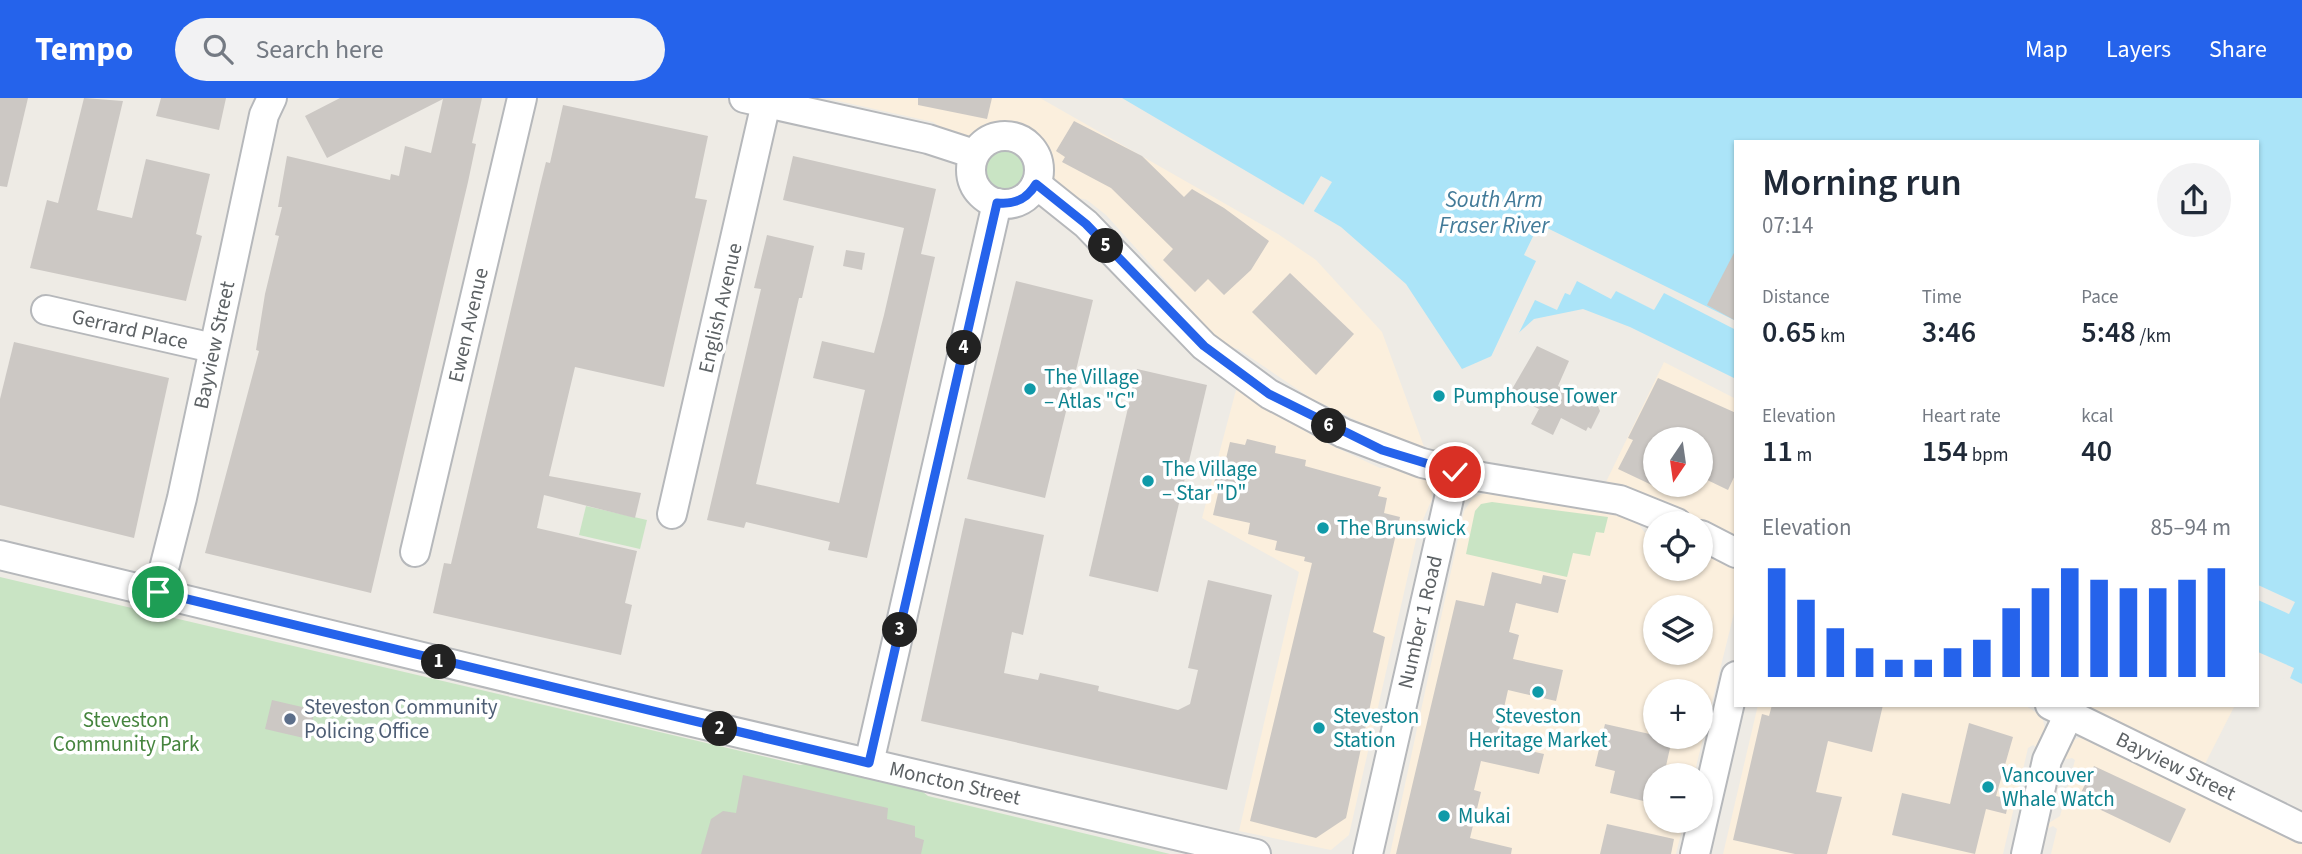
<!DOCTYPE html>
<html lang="en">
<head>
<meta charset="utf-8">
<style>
  body { margin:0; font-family:"Source Sans 3",sans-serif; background:#f2f2f3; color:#1f2937; height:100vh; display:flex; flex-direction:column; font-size:26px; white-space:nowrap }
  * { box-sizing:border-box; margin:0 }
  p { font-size:23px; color:#747a83 }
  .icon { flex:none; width:38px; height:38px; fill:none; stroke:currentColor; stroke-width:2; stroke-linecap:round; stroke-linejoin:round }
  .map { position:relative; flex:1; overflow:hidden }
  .details { position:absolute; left:1734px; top:42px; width:525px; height:567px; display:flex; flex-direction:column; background:#fff; border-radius:0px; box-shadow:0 2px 5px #0004 }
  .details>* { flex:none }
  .needle { width:46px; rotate:193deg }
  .tools { position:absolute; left:1643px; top:329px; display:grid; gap:14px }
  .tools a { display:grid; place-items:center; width:70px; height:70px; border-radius:50%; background:#fff; box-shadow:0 2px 5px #0004; font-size:35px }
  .pin { position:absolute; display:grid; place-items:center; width:60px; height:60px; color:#fff; margin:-30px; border:4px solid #fff; border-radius:50%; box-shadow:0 2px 7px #0007 }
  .km { position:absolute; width:35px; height:35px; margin:-18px; border-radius:50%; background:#222; color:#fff; font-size:19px; line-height:35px; text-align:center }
  .round { display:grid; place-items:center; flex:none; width:74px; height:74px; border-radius:37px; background:#f2f2f3 }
  .summary { display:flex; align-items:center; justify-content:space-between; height:119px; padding:0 28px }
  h1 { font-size:38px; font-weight:600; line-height:52px }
  .stats { display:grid; grid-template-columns:repeat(3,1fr); gap:10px; height:119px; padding:7px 28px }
  .stats div { display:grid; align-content:center }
  .stats b { font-size:30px; font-weight:600 }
  .stats small { font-size:19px; font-weight:400 }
  .stats p { font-size:19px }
  .chart { height:196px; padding:14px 28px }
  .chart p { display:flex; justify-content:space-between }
  .chart svg { width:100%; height:126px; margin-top:7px; stroke:#2563eb; stroke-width:6 }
  header { display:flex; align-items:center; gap:42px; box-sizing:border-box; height:98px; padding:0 35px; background:#2563eb; color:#fff }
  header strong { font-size:33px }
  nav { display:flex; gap:38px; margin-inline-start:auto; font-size:24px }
  .search { width:490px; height:63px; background:#f2f2f3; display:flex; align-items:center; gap:18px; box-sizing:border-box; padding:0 24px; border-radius:38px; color:#747a83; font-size:26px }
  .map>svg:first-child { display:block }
  .commercial { fill:#fbefdd; fill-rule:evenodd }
  .green { fill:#c9e4c4 }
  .water { fill:#abe4f8 }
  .pier { fill:#eeebe5 }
  .building { fill:#ccc8c4 }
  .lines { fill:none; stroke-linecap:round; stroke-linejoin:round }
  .minor-casing { stroke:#b6b8bb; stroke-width:32 }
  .minor { stroke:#fff; stroke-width:28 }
  .route-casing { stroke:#fff; stroke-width:14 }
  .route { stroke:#2563eb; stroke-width:9 }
  .culture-dot { fill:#0f9aa8; stroke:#fff; stroke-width:2.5 }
  .service-dot { fill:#5c6f8a; stroke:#fff; stroke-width:2.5 }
  .labels { text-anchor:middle; stroke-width:7; stroke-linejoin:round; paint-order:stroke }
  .street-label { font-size:21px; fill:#5d6265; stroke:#fff }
  .culture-label { font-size:21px; fill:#0d838f; stroke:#fff; text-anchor:start }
  .service-label { font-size:21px; fill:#4e5e75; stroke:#fff; text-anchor:start }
  .park-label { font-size:21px; fill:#45843d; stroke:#fff }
  .water-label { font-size:23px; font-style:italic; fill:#437b99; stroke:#fff }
</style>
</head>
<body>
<header>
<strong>Tempo</strong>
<div class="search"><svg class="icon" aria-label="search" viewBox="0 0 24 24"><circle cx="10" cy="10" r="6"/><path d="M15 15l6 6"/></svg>Search here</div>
<nav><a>Map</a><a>Layers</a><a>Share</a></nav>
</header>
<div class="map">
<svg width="2302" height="756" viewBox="0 0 2302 756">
  <rect width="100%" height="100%" fill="#eeebe5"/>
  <g class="commercial">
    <polygon points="825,0 1040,0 1278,136 1316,162 1382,234 1427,357 1309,299 1238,251 1222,247 1203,230 1199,220 1106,117 1087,102 1068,97 1049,83 1045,58 1025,35 1011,31 995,32 970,40 948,34 933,24"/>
    <path d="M1664,264L1736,301V439L1634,391L1606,384ZM1656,341H1701V387H1656Z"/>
    <polygon points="1236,292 1320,342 1380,370 1402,370 1428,380 1431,387 1432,401 1418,433 1349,737 1331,752 1239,733 1299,474 1202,420"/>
    <path d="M1487,394L1598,407L1634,420L1645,435L1655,440L1656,471H1701V458L1713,459L1736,471V507L1694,677H1656V723H1684L1676,756H1390L1464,413L1473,400ZM1656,509H1701V555H1656ZM1656,593H1701V639H1656Z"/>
    <polygon points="1758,607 2024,607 2042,618 2047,639 2039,651 2033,647 2028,650 2003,756 1723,756"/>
    <polygon points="2081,607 2235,607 2204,668"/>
    <polygon points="2082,639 2302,744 2302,756 2051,756 2057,731 2053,728 2045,732 2044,728 2060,718 2075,662 2072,660 2062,662 2068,644"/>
  </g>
  <g class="green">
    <circle cx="1006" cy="71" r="24"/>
    <polygon points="1492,404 1608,419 1604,435 1596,434 1590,458 1573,455 1567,479 1466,456 1475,413 1481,406"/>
    <polygon points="586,408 647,422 640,451 579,437"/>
    <polygon points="0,479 800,667 816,664 918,690 928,698 1170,756 0,756"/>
  </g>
  <polygon class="water" points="1122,0 2302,0 2302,586 2258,564 2258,44 1736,44 1736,281 1630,229 1583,211 1534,221 1494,257 1462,271 1406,186 1341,129"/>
  <g class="pier">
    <polygon points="1321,78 1332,84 1312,116 1302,109"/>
    <polygon points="1539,126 1736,223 1736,232 1664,195 1654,212 1616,193 1611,201 1577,183 1570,197 1565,195 1557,212 1535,202 1515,243 1489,263 1536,163 1524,157"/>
    <polygon points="2258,487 2295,504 2289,516 2258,502"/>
    <polygon points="2258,554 2294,570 2289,583 2258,568"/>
  </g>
  <g class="building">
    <polygon points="0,0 28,0 7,89 0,88"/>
    <polygon points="84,0 123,3 97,112 132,120 146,61 210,76 196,136 202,138 186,203 30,170 47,102 58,105"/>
    <polygon points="161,0 226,0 219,32 156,18"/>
    <polygon points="340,0 482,0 472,45 476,46 468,84 371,495 205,455 259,253 256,252 265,196 279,138 275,137 282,109 278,109 287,58 390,82 391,76 399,78 405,48 431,55 443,1 327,60 305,18"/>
    <polygon points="918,0 992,0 987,21 918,7"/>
    <polygon points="563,7 708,38 695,100 707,102 664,289 575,269 549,378 641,395 635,420 544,397 537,430 637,453 625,505 632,507 621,557 433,515 444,465 451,466 540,88 546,64 550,65"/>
    <polygon points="1074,23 1142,58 1184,99 1192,91 1224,110 1269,143 1251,172 1224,197 1208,181 1195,194 1163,162 1173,151 1111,90 1062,64 1065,59 1056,53"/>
    <polygon points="793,58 936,91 921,156 935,159 867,460 828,452 830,444 746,424 744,430 707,422 761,191 754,190 767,137 814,148 802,200 799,200 756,386 839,405 865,292 813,280 822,243 874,255 884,217 904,130 783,102"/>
    <polygon points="1736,151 1736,223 1707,207"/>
    <polygon points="846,152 865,155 862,172 843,168"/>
    <polygon points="1290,175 1354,236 1316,277 1252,214"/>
    <polygon points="1016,183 1093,202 1045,400 967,381"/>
    <polygon points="14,244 169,280 134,440 0,407 0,301"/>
    <polygon points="1537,248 1569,263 1558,288 1598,308 1600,313 1591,331 1588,329 1586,333 1561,320 1553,337 1531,326 1539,311 1513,298 1514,295 1511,293"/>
    <polygon points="1137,271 1207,287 1158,494 1089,478"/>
    <polygon points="1658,280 1736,315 1736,375 1728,392 1701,379 1701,341 1656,341 1656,389 1618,371 1633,342 1628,340"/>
    <polygon points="1247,341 1276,348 1275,355 1306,362 1305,368 1381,389 1378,398 1387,400 1384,415 1400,419 1373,534 1385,539 1346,720 1316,740 1250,723 1312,465 1304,463 1305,459 1275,452 1277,443 1248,436 1250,425 1213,417 1220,387 1214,386 1217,371 1223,373 1230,344 1245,347"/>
    <polygon points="965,420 1044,437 1023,537 1012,534 1004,575 1038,582 1040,575 1099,588 1098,593 1178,612 1190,606 1198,572 1188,570 1208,482 1272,497 1227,692 921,623"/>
    <polygon points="1492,474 1541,486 1543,477 1566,482 1558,515 1516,505 1509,534 1519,537 1513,561 1563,572 1556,603 1508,592 1496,645 1544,656 1539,676 1481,663 1474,692 1481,694 1470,740 1512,750 1511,756 1396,756 1456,502 1484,508"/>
    <polygon points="272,602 315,612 308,641 265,631"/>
    <polygon points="1772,607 1883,607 1872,654 1828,643 1816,694 1842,699 1827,756 1795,756 1733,742 1762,616 1769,618"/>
    <polygon points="1969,625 2013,639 1996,698 2009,701 2006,716 1986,711 1975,756 1892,737 1902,695 1950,706"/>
    <polygon points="1605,626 1672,641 1664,677 1656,677 1656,706 1610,695 1615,673 1595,668"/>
    <polygon points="2094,668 2186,711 2170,745 2078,701"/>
    <polygon points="743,677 888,710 887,721 915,728 915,739 924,742 921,756 701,756 711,721 723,713 736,715"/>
    <polygon points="1607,726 1674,741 1671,756 1600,756"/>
  </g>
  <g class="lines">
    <defs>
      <g id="minor">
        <polyline points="744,0 928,41 974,56"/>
        <circle cx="1005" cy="72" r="34"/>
        <polyline points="1036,86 1086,126 1204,248 1269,296 1343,335 1422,365 1482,379 1620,402 1677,425"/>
        <polyline points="46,212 213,250"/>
        <polyline points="672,416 766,5"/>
        <polyline points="1701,437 1736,455"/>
        <polyline points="415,454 522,0"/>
        <polyline points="0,457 654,615 1256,756"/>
        <polyline points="158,494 182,400 264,17 272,0"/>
        <polyline points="2050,607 2302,730"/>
        <polyline points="869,665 997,105"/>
        <polyline points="1368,756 1455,374"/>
        <polyline points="1695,756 1736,578"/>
        <polyline points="2026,756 2047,662 2069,616"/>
      </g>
    </defs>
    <use href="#minor" class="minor-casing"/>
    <use href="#minor" class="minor"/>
  </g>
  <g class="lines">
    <defs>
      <path id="route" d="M158,494L869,665L997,105C1015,107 1027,101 1036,86L1086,126L1204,248L1269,296L1382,352L1455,374"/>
    </defs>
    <use href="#route" class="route-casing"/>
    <use href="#route" class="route"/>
  </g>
  <g class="culture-dot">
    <circle cx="1030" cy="291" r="7"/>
    <circle cx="1439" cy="298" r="7"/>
    <circle cx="1148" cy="383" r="7"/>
    <circle cx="1323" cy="430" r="7"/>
    <circle cx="1538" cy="594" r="7"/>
    <circle cx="1319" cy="630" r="7"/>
    <circle cx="1988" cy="689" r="7"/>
    <circle cx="1444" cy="718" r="7"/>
  </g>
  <circle class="service-dot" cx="290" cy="621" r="7"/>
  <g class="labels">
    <g class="street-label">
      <text transform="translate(720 210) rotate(-77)" y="7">English Avenue</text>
      <text transform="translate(468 227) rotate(-77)" y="7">Ewen Avenue</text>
      <text transform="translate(130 231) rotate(13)" y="7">Gerrard Place</text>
      <text transform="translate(214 247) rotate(-78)" y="7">Bayview Street</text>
      <text transform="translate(1420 524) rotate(-77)" y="7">Number 1 Road</text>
      <text transform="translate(2176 668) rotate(26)" y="7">Bayview Street</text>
      <text transform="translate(955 685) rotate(13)" y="7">Moncton Street</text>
    </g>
    <g class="culture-label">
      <text x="1044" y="286">The Village<tspan x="1044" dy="24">– Atlas "C"</tspan></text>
      <text x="1453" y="305">Pumphouse Tower</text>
      <text x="1162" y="378">The Village<tspan x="1162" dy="24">– Star "D"</tspan></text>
      <text x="1337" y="437">The Brunswick</text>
      <text x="1333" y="625">Steveston<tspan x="1333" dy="24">Station</tspan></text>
      <text x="1538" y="625" text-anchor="middle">Steveston<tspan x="1538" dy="24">Heritage Market</tspan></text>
      <text x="2002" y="684">Vancouver<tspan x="2002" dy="24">Whale Watch</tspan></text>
      <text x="1458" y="725">Mukai</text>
    </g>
    <g class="service-label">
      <text x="304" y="616">Steveston Community<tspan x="304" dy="24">Policing Office</tspan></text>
    </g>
    <g class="park-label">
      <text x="126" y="629">Steveston<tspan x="126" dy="24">Community Park</tspan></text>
    </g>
    <g class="water-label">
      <text x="1494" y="109">South Arm<tspan x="1494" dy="26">Fraser River</tspan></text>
    </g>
  </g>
</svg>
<div class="tools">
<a><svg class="needle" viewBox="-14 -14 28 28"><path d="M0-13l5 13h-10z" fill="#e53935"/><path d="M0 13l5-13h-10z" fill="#747a83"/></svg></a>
<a><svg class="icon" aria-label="locate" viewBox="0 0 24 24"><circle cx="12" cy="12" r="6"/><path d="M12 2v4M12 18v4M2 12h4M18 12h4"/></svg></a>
<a><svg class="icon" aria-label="layers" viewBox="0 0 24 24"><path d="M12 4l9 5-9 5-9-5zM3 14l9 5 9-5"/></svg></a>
<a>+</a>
<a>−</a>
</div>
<div class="pin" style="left:158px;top:494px;background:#1e9e55"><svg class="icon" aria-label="arrive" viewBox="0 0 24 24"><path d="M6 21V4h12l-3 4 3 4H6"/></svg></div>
<div class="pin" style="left:1455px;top:374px;background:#d93025"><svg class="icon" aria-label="check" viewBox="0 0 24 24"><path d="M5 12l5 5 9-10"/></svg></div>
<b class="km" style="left:439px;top:564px">1</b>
<b class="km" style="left:720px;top:631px">2</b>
<b class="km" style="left:900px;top:532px">3</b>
<b class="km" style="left:964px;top:250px">4</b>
<b class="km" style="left:1106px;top:148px">5</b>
<b class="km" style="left:1329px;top:328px">6</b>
<section class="details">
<div class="summary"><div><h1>Morning run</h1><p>07:14</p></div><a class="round"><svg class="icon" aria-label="share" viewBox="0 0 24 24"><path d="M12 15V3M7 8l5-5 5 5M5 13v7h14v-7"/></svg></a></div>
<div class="stats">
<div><p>Distance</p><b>0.65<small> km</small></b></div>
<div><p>Time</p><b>3:46</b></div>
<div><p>Pace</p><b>5:48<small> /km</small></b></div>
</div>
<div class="stats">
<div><p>Elevation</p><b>11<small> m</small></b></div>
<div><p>Heart rate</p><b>154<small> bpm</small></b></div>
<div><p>kcal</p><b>40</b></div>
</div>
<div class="chart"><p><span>Elevation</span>85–94 m</p>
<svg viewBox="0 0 160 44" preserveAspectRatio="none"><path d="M5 44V6M15 44V17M25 44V27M35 44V34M45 44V38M55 44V38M65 44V34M75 44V31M85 44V20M95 44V13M105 44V6M115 44V10M125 44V13M135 44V13M145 44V10M155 44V6"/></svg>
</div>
</section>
</div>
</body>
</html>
